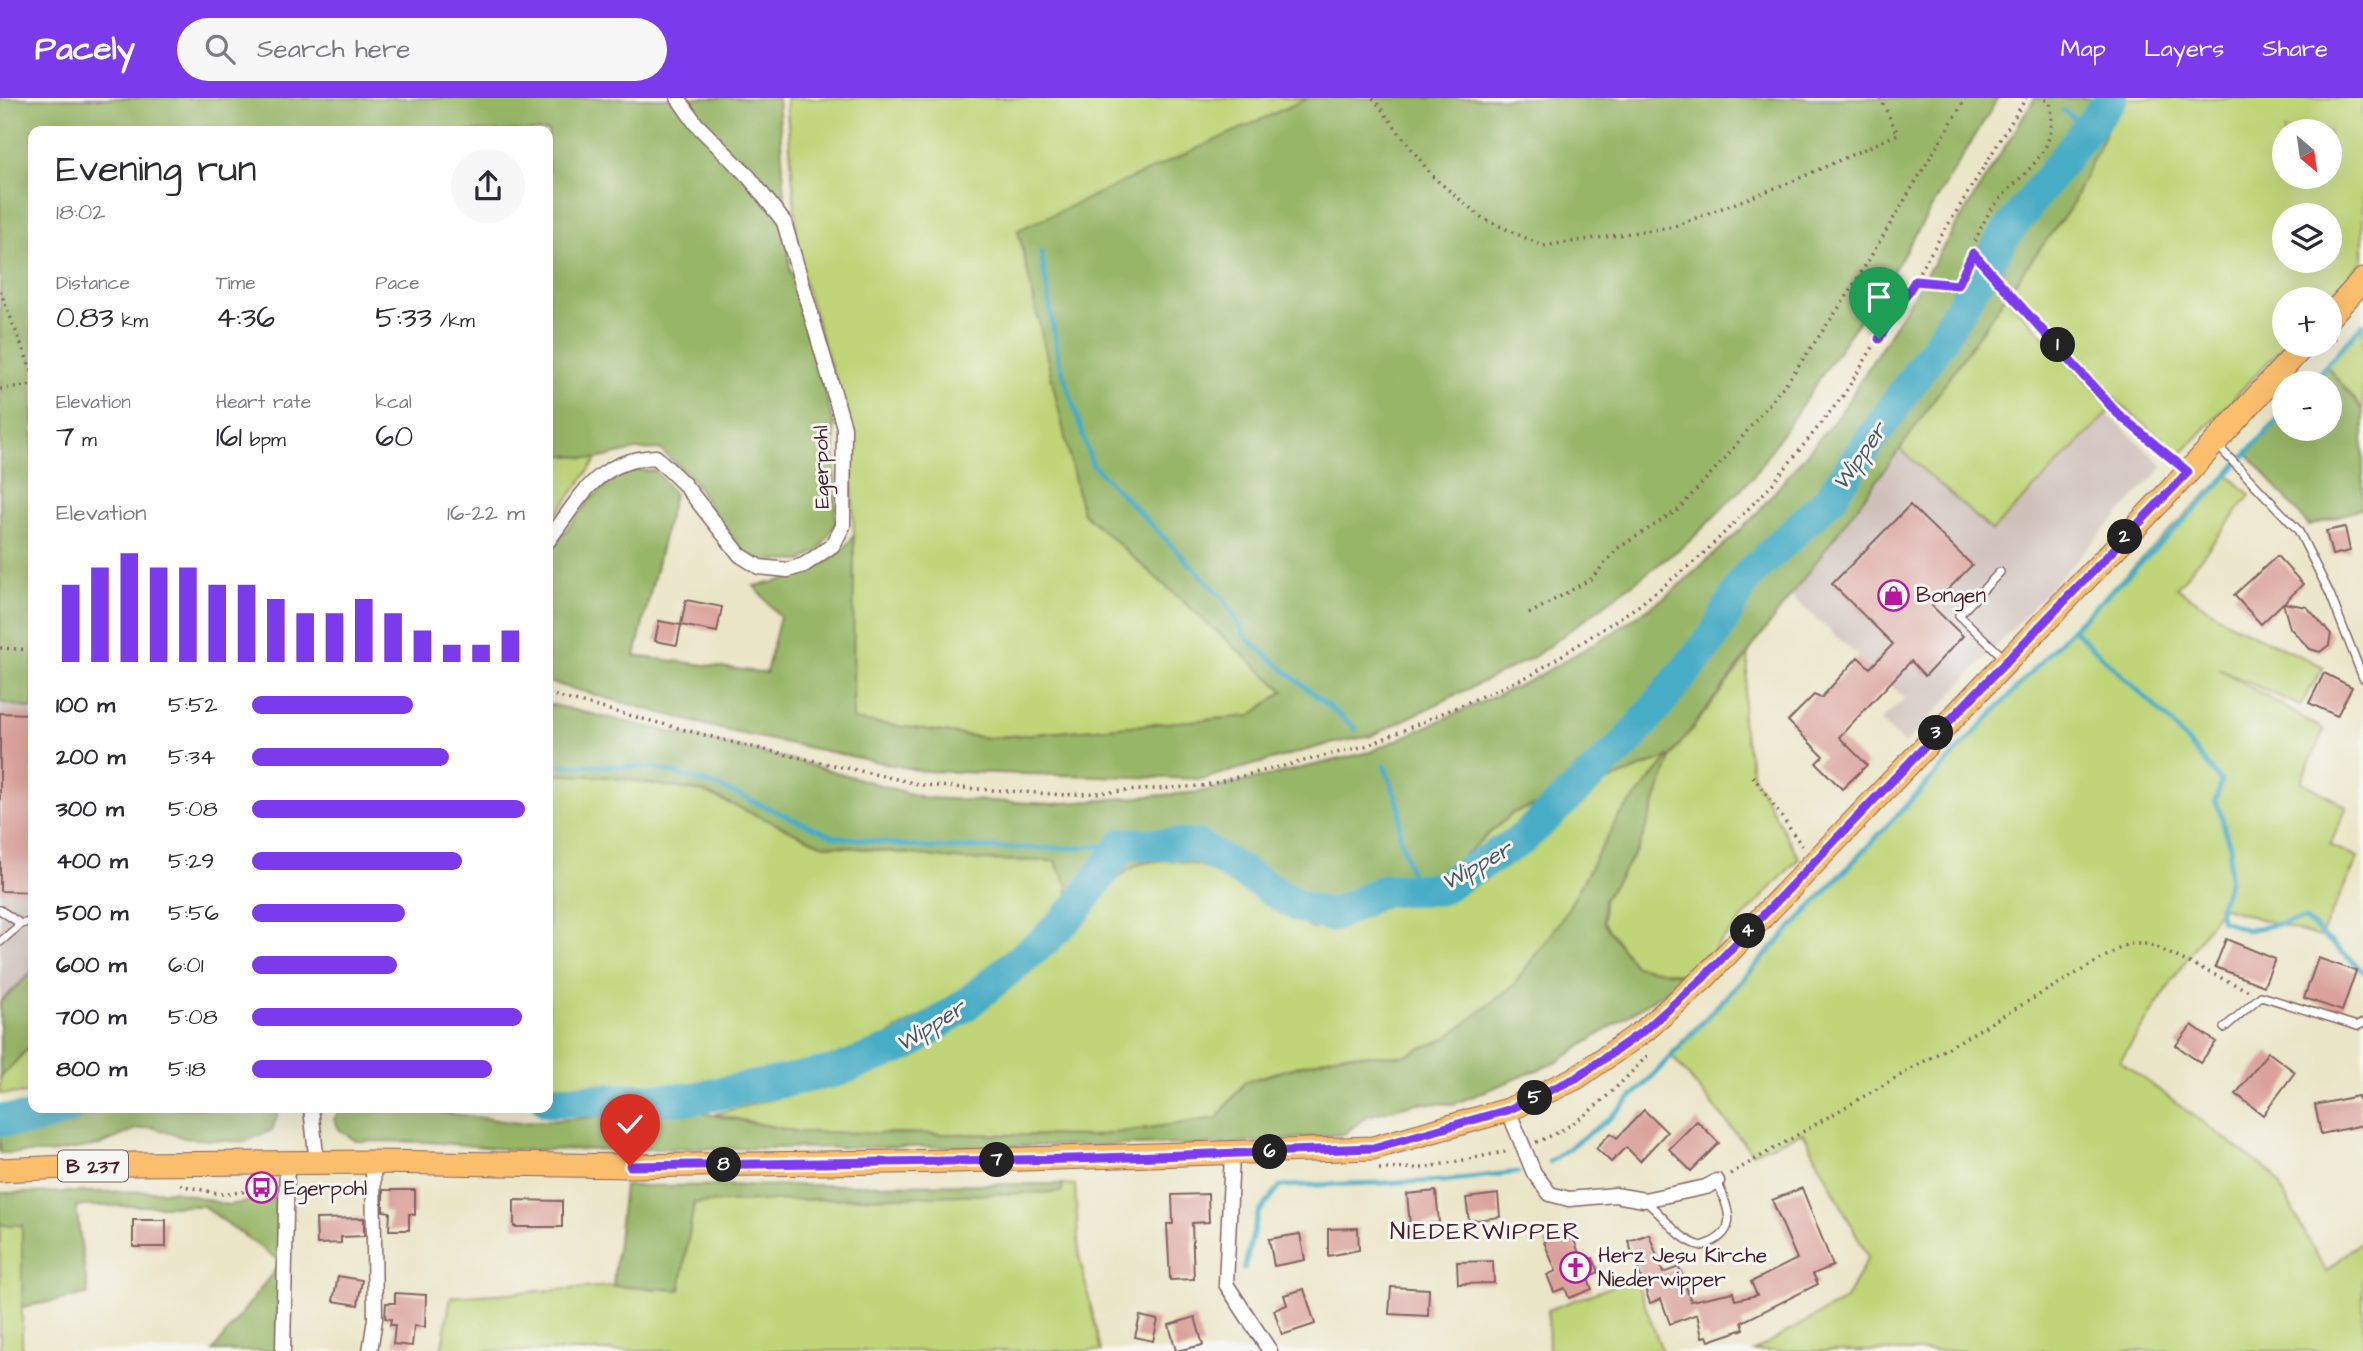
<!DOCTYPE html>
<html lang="en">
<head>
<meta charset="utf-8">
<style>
  body { margin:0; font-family:"Architects Daughter",sans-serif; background:#f7f7f7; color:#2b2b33; height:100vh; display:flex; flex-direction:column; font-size:26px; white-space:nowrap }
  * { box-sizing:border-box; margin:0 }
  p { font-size:23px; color:#7c7c81 }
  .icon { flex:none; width:38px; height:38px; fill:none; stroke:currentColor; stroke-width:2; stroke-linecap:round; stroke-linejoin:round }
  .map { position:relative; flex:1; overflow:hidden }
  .sheet { position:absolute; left:28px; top:28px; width:525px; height:987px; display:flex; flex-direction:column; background:#fff; border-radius:14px; box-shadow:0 7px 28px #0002 }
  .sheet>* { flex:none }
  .needle { width:46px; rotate:151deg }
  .fabs { position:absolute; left:2272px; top:21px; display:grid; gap:14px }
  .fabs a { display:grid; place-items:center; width:70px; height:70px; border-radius:50%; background:#fff; box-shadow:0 7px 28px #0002; font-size:35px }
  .pin { position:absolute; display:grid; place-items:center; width:60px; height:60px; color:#fff; margin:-72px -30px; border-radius:50% 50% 50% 0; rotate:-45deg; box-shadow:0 0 7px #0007 }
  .pin .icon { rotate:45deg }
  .km { position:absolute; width:35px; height:35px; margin:-18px; border-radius:50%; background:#222; color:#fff; font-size:19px; line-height:35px; text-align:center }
  .round { display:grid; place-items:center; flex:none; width:74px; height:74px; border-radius:37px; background:#f7f7f7 }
  .summary { display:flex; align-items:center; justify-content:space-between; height:119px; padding:0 28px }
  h1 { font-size:38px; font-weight:600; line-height:52px }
  .metrics { display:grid; grid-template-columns:repeat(3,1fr); gap:10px; height:119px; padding:7px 28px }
  .metrics div { display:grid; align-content:center }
  .metrics b { font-size:30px; font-weight:600 }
  .metrics small { font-size:19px; font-weight:400 }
  .metrics p { font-size:19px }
  .chart { height:196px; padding:14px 28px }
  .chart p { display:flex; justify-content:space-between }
  .chart svg { width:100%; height:126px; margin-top:7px; stroke:#7c3aed; stroke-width:6 }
  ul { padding:0 28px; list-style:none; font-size:23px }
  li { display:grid; grid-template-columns:112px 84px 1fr; align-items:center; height:52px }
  li i { height:18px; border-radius:9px; background:#7c3aed }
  header { display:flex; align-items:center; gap:42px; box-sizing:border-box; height:98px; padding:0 35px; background:#7c3aed; color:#fff }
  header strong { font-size:33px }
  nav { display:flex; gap:38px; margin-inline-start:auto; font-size:24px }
  .search { width:490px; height:63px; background:#f7f7f7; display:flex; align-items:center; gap:18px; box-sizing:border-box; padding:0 24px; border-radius:38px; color:#7c7c81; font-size:26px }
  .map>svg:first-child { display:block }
  .industrial { fill:#cfc0ba }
  .green { fill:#c0d478; stroke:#857a52; stroke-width:2; fill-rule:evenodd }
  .forest { fill:#98b668; stroke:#716a4a; stroke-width:2 }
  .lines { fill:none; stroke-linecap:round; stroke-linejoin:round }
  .stream { stroke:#46acc5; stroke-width:5 }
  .river { stroke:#46acc5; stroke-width:33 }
  .building { fill:#dba29b }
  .lane-casing { stroke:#826462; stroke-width:10 }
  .street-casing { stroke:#826462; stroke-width:17 }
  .primary-casing { stroke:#826462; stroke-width:25 }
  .path { stroke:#826462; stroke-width:3.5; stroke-dasharray:2 5; stroke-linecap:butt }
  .lane { stroke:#fff; stroke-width:7 }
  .street { stroke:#fff; stroke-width:14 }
  .primary { stroke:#fabe6d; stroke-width:23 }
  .route-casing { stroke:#fff; stroke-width:14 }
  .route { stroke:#7c3aed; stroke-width:9 }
  .labels { text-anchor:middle; stroke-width:6; stroke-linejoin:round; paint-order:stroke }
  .shield { fill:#f6f6f2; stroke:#7e6067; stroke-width:2 }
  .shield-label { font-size:19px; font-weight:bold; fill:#4a1f2b }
  .street-label { font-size:21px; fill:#4a1f2b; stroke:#f6f6f2 }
  .poi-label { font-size:21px; fill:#4a1f2b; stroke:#f6f6f2; text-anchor:start }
  .water-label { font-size:23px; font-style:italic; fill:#485769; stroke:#f6f6f2 }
  .quarter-label { font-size:24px; letter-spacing:2px; fill:#4a1f2b; stroke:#f6f6f2 }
</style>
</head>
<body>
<header>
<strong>Pacely</strong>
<div class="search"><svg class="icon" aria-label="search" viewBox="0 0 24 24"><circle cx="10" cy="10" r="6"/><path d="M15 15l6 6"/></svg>Search here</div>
<nav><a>Map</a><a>Layers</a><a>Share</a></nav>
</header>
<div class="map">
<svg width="2363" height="1253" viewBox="0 0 2363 1253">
  <rect width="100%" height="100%" fill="#f6f6f2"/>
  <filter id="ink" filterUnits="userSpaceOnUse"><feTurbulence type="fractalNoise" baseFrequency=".0143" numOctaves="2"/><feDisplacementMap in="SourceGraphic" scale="14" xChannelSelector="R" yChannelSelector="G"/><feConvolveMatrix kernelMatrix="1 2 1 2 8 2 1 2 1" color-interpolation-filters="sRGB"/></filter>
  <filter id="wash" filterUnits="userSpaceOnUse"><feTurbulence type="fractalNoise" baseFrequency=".00686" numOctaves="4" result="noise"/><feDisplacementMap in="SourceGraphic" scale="28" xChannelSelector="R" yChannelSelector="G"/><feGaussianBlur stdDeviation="1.57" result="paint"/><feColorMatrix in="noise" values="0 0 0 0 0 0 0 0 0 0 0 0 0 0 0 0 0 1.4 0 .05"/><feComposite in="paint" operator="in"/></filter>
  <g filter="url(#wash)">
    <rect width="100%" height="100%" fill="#ebe5c7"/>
    <g class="industrial">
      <polygon points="2107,316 2164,368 1905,646 1880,623 1905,600 1791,498 1900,351 1992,433"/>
      <polygon points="0,604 33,611 33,873 0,904"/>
    </g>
    <g class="green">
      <polygon points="786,0 1308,0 1082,414 1285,593 1250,618 988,640 852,622 854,437 850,329 800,171"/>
      <path d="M2124,0H2363V162L2327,201H2284V247L2181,356L2119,306L2013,187L2071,109L2111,17ZM2284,33H2329V79H2284ZM2284,117H2329V163H2284Z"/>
      <polygon points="2005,198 2113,310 1992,433 1900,351"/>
      <polygon points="2363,225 2363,312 2326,267"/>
      <polygon points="548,355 597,361 548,428"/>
      <polygon points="2227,376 2250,397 2177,490 2233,527 2324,569 2300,608 2219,571 2324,632 2301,683 2347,709 2330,747 2358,760 2320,839 2221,809 2120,963 2274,1077 2326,1174 2363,1141 2363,1253 1754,1253 1846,1201 1868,1159 1803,1034 1752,1055 1670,956 2068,534"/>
      <polygon points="1749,557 1742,623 1753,678 1799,760 1689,878 1635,868 1603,824 1604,802 1639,749 1565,816 1513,888 1447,940 1403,958 1342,956 1245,983 1217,1020 1094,1038 798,1034 715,1016 840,984 919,948 983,906 1081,819 1117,781 1138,766 1170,761 1207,768 1313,831 1419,796 1514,714 1581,694 1672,657"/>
      <polygon points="548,676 610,679 704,694 821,746 964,762 1055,763 1068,787 1067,810 963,893 881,941 820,966 689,986 548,987"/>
      <polygon points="33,945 33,995 0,996 0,980"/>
      <polygon points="1063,1086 1075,1087 1079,1157 1101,1253 441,1253 451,1199 613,1188 680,1192 694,1105 1061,1094"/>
      <rect x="0" y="1127" width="22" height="126"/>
      <polygon points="1635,1180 1662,1253 1549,1253 1548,1212"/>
    </g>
    <g class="forest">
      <polygon points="0,0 778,0 790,172 834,327 836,425 820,451 802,463 765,462 747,457 720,425 694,383 660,351 635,352 597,361 548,355 548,33 33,33 33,611 0,604"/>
      <path d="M1308,0H1998L1898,165L1752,380L1690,443L1534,559L1371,638L1325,647L1203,681L922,673L724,632L548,584V455L590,402L614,380L635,372L656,373L674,396L635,558L766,575L780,519L754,488C795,480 829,474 854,437L853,622L988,640L1250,618L1284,593L1082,414L1018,132Z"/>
      <path d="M2035,0H2121L2071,109L2013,187L1900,351L1672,657L1639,749L1604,802L1603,824L1635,868L1689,878L1557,964L1454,1006L1417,1005L1367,1018L1344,1036L1236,1046L519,1052L428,1044L356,1043L340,1032L334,1022L339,1012H424L519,1025L688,1012L798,1034L1094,1038L1217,1020L1245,984L1342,956L1403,958L1447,940L1513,888L1565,816L1617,721L1670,658L1581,694L1514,714L1419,796L1312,831C1264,802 1199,747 1140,766C1132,768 1124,776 1117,781L1092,772L1067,810L1068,787L1055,763L964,762L821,746L704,694L610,679L548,676V606L797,663L925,700L1054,706L1200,694L1370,654L1533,581L1612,535L1671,495L1750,423L1840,316Z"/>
      <polygon points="2326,267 2363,312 2363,410 2309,428 2247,355 2284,314 2284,331 2329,331 2329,285 2309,285"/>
      <polygon points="33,873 33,945 0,980 0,904"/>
      <polygon points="103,1010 277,1010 279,1013 272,1032 244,1044 184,1040 152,1029 136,1031 100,1047 50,1055 0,1055 0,1025 52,1029"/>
      <polygon points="1063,1086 1061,1094 694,1105 680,1192 613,1188 624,1088"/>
      <polygon points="174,1093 227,1107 276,1099 281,1164 276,1253 213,1253 281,1164 203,1108 76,1108 88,1197 22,1209 22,1127 0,1127 0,1095"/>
    </g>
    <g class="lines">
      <g class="stream">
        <polyline points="2063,12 2087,30"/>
        <polyline points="1041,154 1058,258 1092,366 1225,502 1246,540 1356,631"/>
        <polyline points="2310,285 2363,226"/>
        <path d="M2073,531L2166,619L2222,684L2215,703C2225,719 2222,732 2231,750C2227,762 2231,772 2229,784C2225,804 2217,797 2221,822L2247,832L2305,821L2363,873"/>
        <polyline points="548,667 653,669 715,687 833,738 928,750 1078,750 1123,746"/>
        <polyline points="1384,667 1400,710 1399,736 1416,792"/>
        <polyline points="1549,1064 1608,1022 1643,988 2069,534 2203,404 2284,314"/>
        <polyline points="1244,1171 1258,1116 1280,1088 1444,1083 1518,1074"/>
        <polyline points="1238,1229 1256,1253"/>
      </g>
      <g class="river">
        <polyline points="548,1003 691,1001 836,973 906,947 965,907 1046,841 1076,811 1123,746 1197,747 1298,808 1332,818 1384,792 1439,791 1521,742 1627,644 1714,538 1746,479 1829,401 1940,243 2004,138 2111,0"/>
        <polyline points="0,1022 31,1022 68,1010"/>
      </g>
    </g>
    <g id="blocks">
      <g class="building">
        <polygon points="1910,407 1972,467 1932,508 1963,538 1925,578 1911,563 1839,639 1867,667 1842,691 1816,665 1823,658 1788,623 1814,597 1821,600 1858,559 1870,570 1893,546 1832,486"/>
        <polygon points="2345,429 2350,453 2332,457 2326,433"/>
        <polygon points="2277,458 2303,486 2284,505 2307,509 2331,536 2329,547 2320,554 2310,551 2290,530 2283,505 2261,526 2234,497"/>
        <polygon points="686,502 722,509 717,534 681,527"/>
        <polygon points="659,523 681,527 677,547 655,543"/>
        <polygon points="2324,575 2352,589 2337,618 2309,605"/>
        <polygon points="0,615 33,616 33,794 0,793"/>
        <polygon points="2226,841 2275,861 2264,888 2215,869"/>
        <polygon points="2318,860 2356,873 2342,913 2304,900"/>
        <polygon points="2192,927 2216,944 2200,965 2176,947"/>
        <polygon points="2268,954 2295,974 2263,1017 2236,996"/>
        <polygon points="2358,998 2363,1027 2321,1036 2315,1007"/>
        <polygon points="1644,1012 1667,1034 1640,1063 1626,1049 1611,1064 1596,1050 1611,1035 1617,1040"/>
        <polygon points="1697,1023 1719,1045 1691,1073 1669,1051"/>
        <polygon points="1802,1090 1833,1168 1813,1176 1818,1186 1742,1224 1744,1231 1709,1243 1707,1238 1702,1239 1697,1216 1670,1226 1661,1201 1650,1205 1628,1143 1649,1136 1663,1175 1679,1169 1691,1203 1733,1194 1735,1202 1757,1197 1751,1184 1797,1161 1772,1102"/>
        <polygon points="383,1092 415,1092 415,1117 409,1116 409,1132 389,1132 390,1114 383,1113"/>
        <polygon points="1436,1093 1439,1125 1410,1127 1407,1096"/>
        <polygon points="1208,1096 1209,1124 1192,1125 1194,1181 1170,1182 1167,1126 1173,1126 1172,1097"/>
        <polygon points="1498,1096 1500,1119 1469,1123 1466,1100"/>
        <polygon points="514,1102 562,1103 562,1129 514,1129"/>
        <polygon points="364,1120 364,1138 341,1139 341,1145 317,1146 316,1121"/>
        <rect x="133" y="1122" width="33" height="27"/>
        <polygon points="1358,1130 1359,1152 1328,1158 1328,1131"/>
        <polygon points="1570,1132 1583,1165 1593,1160 1599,1174 1587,1179 1592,1191 1569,1200 1565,1190 1554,1194 1547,1177 1556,1173 1544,1144"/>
        <polygon points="1300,1136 1305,1162 1274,1168 1269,1141"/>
        <polygon points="1493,1163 1494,1185 1458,1186 1457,1164"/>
        <polygon points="338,1178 362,1182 358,1207 333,1203"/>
        <polygon points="1391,1189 1429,1191 1428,1218 1389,1216"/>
        <polygon points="1304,1191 1315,1226 1282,1237 1274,1212 1287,1207 1284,1197"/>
        <polygon points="395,1195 426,1197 425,1229 414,1228 412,1248 393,1246 395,1227 390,1227 391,1221 385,1220 386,1205 395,1205"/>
        <polygon points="1140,1218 1158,1222 1153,1243 1135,1239"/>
        <polygon points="1195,1219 1203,1247 1176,1253 1169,1227"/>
      </g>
    </g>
  </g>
  <g filter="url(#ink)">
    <use href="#blocks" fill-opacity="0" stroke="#826462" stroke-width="2"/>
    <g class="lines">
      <defs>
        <g id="lane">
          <polyline points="2217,347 2298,432 2330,496 2363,580"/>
          <polyline points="2000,474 1959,517 2005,561"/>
          <polyline points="0,812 21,826"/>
          <polyline points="0,844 21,826 33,823"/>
          <polyline points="2224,930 2261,898 2357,928 2363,925"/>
          <path d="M1645,1103C1665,1118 1677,1142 1702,1148C1741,1135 1729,1113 1717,1083"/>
        </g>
        <g id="street">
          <path d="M548,443C581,399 596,362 656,359L684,386L740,457L759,469L788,472L804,467L833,447L843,428L844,329L784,124L749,79L696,26L678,0"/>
          <polyline points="311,1010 317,1066"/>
          <polyline points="1508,1012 1534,1075 1550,1096 1569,1101 1615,1097 1644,1102 1706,1089 1717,1083"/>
          <polyline points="1232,1056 1226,1186 1270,1253"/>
          <polyline points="283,1253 287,1066"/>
          <polyline points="370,1253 375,1221 373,1064"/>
        </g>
        <g id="primary">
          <polyline points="2329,219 2363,182"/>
          <polyline points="0,1072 132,1066 373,1064 630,1068 958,1063 1373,1050 1508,1012 1576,980 1645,932 1704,880 2188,374 2304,247"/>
        </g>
      </defs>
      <use href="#lane" class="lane-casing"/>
      <use href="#street" class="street-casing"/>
      <use href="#primary" class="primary-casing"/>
      <g class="path">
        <polyline points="1373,0 1433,79 1482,120 1543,148 1672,129 1791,84 1898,36 1880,0"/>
        <polyline points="1973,154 2117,315 2173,362"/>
        <path d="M1915,183L1958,188C1968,166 1974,142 1985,122C2008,79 2062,64 2050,5L2043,0"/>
        <polyline points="0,193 33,276"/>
        <polyline points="2329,246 2337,238"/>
        <polyline points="0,291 33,287"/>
        <polyline points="1529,516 1591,481 1618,450 1678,412 1726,359 1790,280 1847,198 1966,0"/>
        <polyline points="0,550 33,552"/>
        <polyline points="548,596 739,646 923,687 1064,697 1202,688 1369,647 1533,576 1638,508 1700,459 1770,389 1843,298 2026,0"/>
        <polyline points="1753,678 1802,748"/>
        <path d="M1536,1044C1582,1028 1617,989 1650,955"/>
        <polyline points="1379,1071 1423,1070 1509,1053"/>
        <polyline points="1730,1076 2127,846 2149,846 2249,893"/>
        <polyline points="180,1087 221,1096 273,1091"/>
      </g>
      <use href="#lane" class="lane"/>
      <use href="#street" class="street"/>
      <use href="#primary" class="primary"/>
    </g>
  </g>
  <g class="lines" filter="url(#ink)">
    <defs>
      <polyline id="route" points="630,1068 1073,1061 1373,1050 1508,1012 1576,980 1645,932 1703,880 2188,374 2117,315 1973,155 1958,187 1915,183 1879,241"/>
    </defs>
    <use href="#route" class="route-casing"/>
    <use href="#route" class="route"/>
  </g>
  <defs>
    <symbol id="shop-ring" viewBox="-11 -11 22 22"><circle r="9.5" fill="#f6f6f2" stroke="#b5179e" stroke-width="1.5"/><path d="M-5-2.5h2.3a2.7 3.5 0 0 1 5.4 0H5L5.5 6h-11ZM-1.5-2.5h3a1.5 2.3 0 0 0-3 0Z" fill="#b5179e"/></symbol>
    <symbol id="bus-ring" viewBox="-11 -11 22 22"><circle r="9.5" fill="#f6f6f2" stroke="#b5179e" stroke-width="1.5"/><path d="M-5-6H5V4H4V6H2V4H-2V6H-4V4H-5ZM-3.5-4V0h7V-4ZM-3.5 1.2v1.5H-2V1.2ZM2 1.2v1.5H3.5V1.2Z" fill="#b5179e"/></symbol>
    <symbol id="church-ring" viewBox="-11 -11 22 22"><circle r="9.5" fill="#f6f6f2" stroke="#b5179e" stroke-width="1.5"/><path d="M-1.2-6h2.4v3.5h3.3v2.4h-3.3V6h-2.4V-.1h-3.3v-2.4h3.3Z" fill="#b5179e"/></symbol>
  </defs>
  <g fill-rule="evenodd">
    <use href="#shop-ring" x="1876" y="480" width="35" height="35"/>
    <use href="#bus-ring" x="244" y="1072" width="35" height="35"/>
    <use href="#church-ring" x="1558" y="1152" width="35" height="35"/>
  </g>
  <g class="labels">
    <rect class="shield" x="58" y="1052.5" width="70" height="31" rx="5"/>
    <g class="shield-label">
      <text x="93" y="1075">B 237</text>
    </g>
    <g class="street-label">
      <text transform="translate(821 369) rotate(-91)" y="7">Egerpohl</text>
    </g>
    <g class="poi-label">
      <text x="1916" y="504">Bongen</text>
      <text x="284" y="1097">Egerpohl</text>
      <text x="1598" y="1164">Herz Jesu Kirche<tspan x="1598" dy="24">Niederwipper</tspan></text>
    </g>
    <g class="water-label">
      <text transform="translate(1859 358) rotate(-55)" y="8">Wipper</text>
      <text transform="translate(1476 767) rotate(-29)" y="8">Wipper</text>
      <text transform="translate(930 927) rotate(-32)" y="8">Wipper</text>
    </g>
    <g class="quarter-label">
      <text x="1486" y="1141">NIEDERWIPPER</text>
    </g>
  </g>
</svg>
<div class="fabs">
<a><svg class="needle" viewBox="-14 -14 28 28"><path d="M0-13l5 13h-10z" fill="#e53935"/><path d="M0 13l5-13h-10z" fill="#7c7c81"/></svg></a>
<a><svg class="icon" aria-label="layers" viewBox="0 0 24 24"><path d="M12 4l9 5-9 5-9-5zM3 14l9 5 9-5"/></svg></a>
<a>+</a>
<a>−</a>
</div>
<div class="pin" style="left:1879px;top:241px;background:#1e9e55"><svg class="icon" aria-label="arrive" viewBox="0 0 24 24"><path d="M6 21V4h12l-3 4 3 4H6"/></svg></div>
<div class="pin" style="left:630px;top:1068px;background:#d93025"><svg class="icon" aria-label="check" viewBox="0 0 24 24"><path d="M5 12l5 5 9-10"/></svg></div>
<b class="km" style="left:2058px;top:247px">1</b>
<b class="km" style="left:2125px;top:439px">2</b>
<b class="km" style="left:1936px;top:635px">3</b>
<b class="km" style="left:1748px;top:833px">4</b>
<b class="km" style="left:1535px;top:1000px">5</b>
<b class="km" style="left:1270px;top:1054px">6</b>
<b class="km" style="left:997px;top:1062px">7</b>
<b class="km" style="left:724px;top:1067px">8</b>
<section class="sheet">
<div class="summary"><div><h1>Evening run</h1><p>18:02</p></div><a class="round"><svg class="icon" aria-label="share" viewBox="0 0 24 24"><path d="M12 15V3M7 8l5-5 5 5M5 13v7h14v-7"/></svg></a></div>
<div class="metrics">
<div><p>Distance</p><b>0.83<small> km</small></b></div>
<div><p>Time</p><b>4:36</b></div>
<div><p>Pace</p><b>5:33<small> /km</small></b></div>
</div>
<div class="metrics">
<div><p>Elevation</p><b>7<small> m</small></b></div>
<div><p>Heart rate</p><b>161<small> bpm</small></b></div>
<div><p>kcal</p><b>60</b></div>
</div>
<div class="chart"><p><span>Elevation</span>16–22 m</p>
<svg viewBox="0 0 160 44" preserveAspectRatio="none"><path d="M5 44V17M15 44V11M25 44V6M35 44V11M45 44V11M55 44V17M65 44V17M75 44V22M85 44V27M95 44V27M105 44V22M115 44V27M125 44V33M135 44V38M145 44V38M155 44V33"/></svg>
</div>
<ul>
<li><b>100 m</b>5:52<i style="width:59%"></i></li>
<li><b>200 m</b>5:34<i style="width:72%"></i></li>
<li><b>300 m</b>5:08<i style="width:100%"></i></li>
<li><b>400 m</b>5:29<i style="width:77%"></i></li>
<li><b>500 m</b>5:56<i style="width:56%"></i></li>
<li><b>600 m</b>6:01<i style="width:53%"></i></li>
<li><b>700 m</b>5:08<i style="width:99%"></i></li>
<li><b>800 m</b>5:18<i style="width:88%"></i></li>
</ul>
</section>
</div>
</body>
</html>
